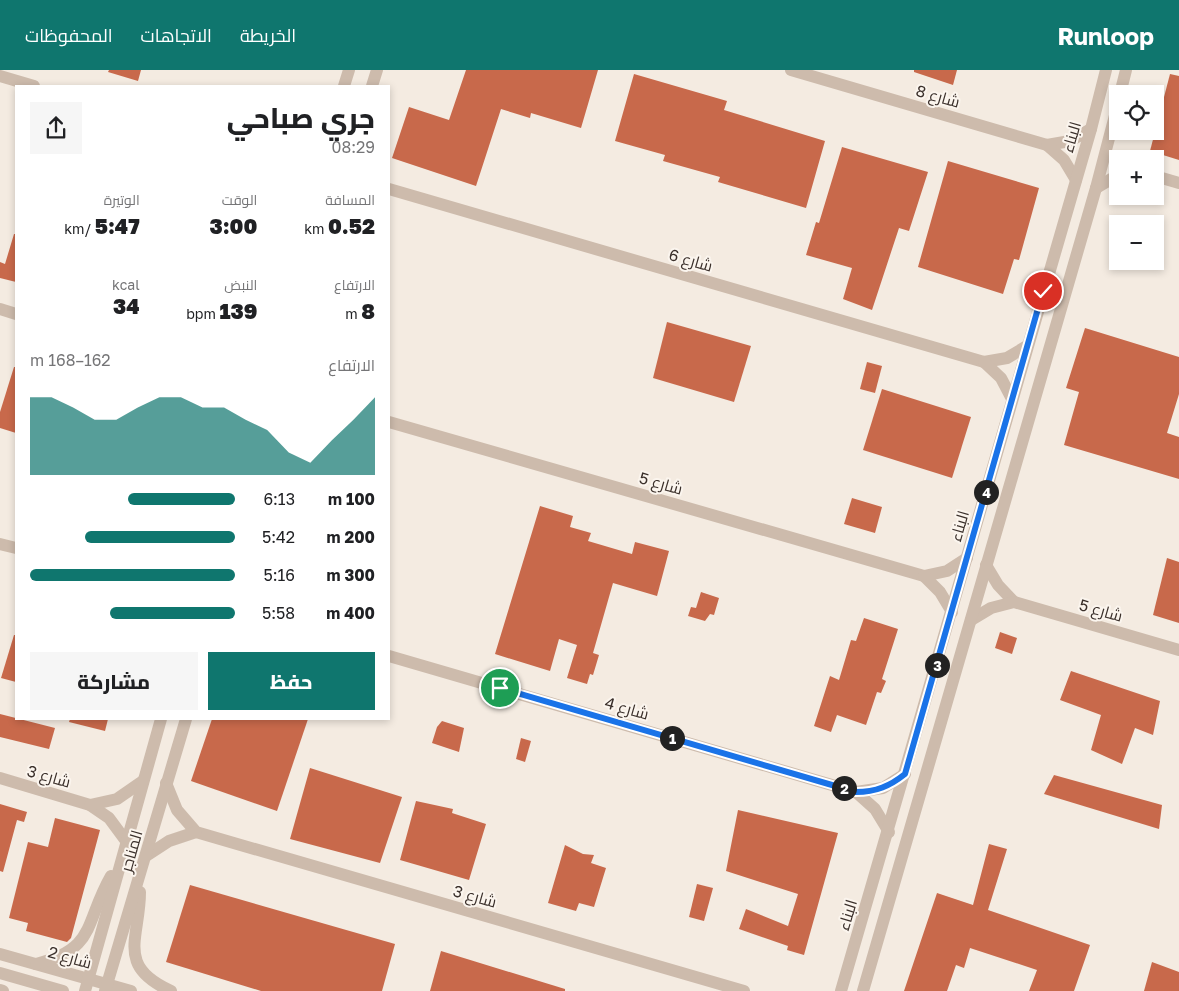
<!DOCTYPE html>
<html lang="ar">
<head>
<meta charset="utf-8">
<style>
  body { margin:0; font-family:"Golos Text",Cairo,sans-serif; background:#f6f6f6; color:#202124; direction:rtl; height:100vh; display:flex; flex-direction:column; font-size:19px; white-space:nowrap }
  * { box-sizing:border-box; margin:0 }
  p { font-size:16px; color:#757577 }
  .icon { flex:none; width:28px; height:28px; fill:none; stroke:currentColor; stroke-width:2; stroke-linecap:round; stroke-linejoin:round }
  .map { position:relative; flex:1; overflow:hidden; direction:ltr }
  .side { position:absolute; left:15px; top:15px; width:375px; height:635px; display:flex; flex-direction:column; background:#fff; border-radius:0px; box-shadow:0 2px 8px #0003; direction:rtl }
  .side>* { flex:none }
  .controls { position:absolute; left:1109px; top:15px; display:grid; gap:10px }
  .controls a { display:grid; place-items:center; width:55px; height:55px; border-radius:0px; background:#fff; box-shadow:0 2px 8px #0003; font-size:25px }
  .pin { position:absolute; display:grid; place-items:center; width:42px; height:42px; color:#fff; margin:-21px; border:2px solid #fff; border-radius:50%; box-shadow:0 1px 5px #0007 }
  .km { position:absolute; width:25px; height:25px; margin:-12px; border-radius:50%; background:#222; color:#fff; font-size:14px; line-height:25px; text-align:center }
  .round { display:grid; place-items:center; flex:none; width:52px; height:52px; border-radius:0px; background:#f6f6f6 }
  .headline { display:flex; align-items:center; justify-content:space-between; height:85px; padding:0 15px }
  h1 { font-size:28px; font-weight:800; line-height:38px }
  .stats { display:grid; grid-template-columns:repeat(3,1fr); gap:8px; height:85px; padding:5px 15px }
  .stats div { display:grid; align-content:center }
  .stats b { font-size:21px; font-weight:800 }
  .stats small { font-size:14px; font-weight:400 }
  .stats p { font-size:14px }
  .chart { height:140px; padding:10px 15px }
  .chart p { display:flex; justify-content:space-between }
  .chart svg { width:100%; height:90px; margin-top:5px; fill:#0f766e; opacity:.7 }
  .cta { display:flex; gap:10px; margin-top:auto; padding:10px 15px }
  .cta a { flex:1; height:58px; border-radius:0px; background:#0f766e; color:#fff; font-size:20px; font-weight:800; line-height:58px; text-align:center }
  .cta a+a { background:#f6f6f6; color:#202124 }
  ul { padding:0 15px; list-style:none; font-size:16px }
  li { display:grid; grid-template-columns:80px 60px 1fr; align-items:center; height:38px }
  li i { height:12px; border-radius:6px; background:#0f766e }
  header { display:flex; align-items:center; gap:30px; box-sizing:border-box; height:70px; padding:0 25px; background:#0f766e; color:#fff }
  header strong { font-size:24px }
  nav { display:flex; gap:28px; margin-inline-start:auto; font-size:18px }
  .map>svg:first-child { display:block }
  .building { fill:#c8694b }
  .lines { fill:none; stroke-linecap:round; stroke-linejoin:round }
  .minor { stroke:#cdbbac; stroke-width:12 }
  .route-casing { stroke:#fff; stroke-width:10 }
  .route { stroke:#1a73e8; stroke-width:6 }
  .labels { text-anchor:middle; stroke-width:4; stroke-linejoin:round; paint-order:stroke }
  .street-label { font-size:16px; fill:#3b302b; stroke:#fbf5ee }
</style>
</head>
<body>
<header>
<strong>Runloop</strong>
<nav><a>الخريطة</a><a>الاتجاهات</a><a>المحفوظات</a></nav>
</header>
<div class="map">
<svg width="1179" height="921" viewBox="0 0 1179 921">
  <rect width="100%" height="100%" fill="#f4ebe1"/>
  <g class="building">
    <polygon points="109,0 141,0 138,11 108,2"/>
    <polygon points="466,0 598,0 581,58 531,43 530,48 501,39 476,116 392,88 409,37 449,50"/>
    <polygon points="914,0 957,0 953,15 914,2"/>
    <polygon points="634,4 727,31 724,40 825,71 806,138 718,112 720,107 663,91 665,85 615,71"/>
    <polygon points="1170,4 1179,6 1179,90 1150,81"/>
    <polygon points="842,77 928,102 909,161 899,158 872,240 843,229 852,198 806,185 816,152 819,153"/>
    <polygon points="948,91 1039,118 1019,190 1014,189 1003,224 918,197"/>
    <polygon points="14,164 16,164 16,212 0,208 0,192 5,194"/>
    <polygon points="667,252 751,276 734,332 653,308"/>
    <polygon points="1085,258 1179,287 1179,324 1167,363 1179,367 1179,409 1064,375 1079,322 1066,318"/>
    <polygon points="867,292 882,296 875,323 860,319"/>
    <polygon points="14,297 16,297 16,363 0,358 0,342"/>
    <polygon points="882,319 971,347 952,408 863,380"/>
    <polygon points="852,428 882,437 875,463 844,454"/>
    <polygon points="540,436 573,446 570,457 591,463 588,471 632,484 635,472 669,481 657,526 613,513 593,583 599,585 593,605 590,604 587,614 567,608 577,575 559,569 550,601 495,584"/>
    <polygon points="1167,488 1179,492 1179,553 1153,545"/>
    <polygon points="701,522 719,528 714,545 710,544 705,551 688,546 691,537 696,538"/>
    <polygon points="864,548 898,559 882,609 886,611 881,623 877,622 866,655 837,645 831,662 814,656 830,606 839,610 851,570 856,571"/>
    <polygon points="1000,562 1017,568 1012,584 995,578"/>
    <polygon points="14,565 16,565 16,612 1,608"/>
    <polygon points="1071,601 1160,631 1153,665 1135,658 1122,694 1091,680 1101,645 1060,630"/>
    <polygon points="0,644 55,658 49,679 0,667"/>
    <polygon points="70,649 108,649 105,661 69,652"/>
    <polygon points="212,649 308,649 277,741 191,711"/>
    <polygon points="442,651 464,658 459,682 432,673 437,657"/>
    <polygon points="521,668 531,671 525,692 516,689"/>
    <polygon points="310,698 402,727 380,793 290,769"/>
    <polygon points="1054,705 1162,735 1159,759 1044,724"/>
    <polygon points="416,731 453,739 452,743 486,754 469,810 400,790"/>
    <polygon points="0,734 27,742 24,752 17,750 3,802 0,801"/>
    <polygon points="738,740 838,763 804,885 787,880 788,876 739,859 746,839 788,856 798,824 726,801"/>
    <polygon points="55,748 100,760 71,868 67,872 26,861 28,853 9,848 28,772 48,777"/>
    <polygon points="989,774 1007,779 988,840 1090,875 1074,921 1029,921 1037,900 970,878 964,898 956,895 947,921 904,921 937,823 973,835"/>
    <polygon points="565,775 583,784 594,785 591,793 606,798 594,837 579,833 576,841 548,833"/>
    <polygon points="697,814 713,818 704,851 689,847"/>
    <polygon points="190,815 395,874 382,921 261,921 166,892"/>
    <polygon points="441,881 565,919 565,921 430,921"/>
    <polygon points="1152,892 1179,902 1179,921 1144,921"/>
  </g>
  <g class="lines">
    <g class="minor">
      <polyline points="791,0 1047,75 1070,71 1091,59"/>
      <polyline points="0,6 34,16"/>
      <polyline points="344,16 349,0"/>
      <polyline points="372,16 377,0"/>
      <polyline points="1120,24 1126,0"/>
      <polyline points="1047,75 1064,90 1076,110"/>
      <polyline points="1155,106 1179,113"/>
      <polyline points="1096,118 1118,105"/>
      <polyline points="389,119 984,292 1007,288 1027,276"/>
      <polyline points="0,239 16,244"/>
      <polyline points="984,292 1001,308 1012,329"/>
      <polyline points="389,352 924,506 947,501 967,488"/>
      <polyline points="0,474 16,478"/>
      <polyline points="986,495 998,515 1014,532"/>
      <polyline points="924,506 940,522 952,542"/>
      <polyline points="971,550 991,538 1014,532 1179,580"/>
      <polyline points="389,586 856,722 883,718 905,704"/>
      <polyline points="0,708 90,735 109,748 126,771"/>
      <polyline points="166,713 177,740 196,762 744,921"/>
      <polyline points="856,722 875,739 889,762"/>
      <polyline points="90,735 117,729 143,711"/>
      <polyline points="146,786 169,771 196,762"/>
      <path d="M140,822C140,868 115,896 171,921"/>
      <polyline points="0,884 131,921"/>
      <path d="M36,894C97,879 84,853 111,806"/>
      <polyline points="0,903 63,921"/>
      <polyline points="0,920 3,921"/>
      <polyline points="85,921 161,649"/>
      <polyline points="105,921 186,649"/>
      <polyline points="841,921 1091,59 1106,0"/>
      <polyline points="863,921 1096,118 1118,34"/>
    </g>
  </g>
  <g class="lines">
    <defs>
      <path id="route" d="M500,618L856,722C876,722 890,716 905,704L1043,221"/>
    </defs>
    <use href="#route" class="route-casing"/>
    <use href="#route" class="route"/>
  </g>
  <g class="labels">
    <g class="street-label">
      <text transform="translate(938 26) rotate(16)" y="6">شارع 8</text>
      <text transform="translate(1071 67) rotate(-74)" y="6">البناء</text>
      <text transform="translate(691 190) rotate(16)" y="6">شارع 6</text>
      <text transform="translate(661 413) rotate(16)" y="6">شارع 5</text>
      <text transform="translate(959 456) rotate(-74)" y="6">البناء</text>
      <text transform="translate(1101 540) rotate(16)" y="6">شارع 5</text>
      <text transform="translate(627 638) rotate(16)" y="6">شارع 4</text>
      <text transform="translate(49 706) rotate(16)" y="6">شارع 3</text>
      <text transform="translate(131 781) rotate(-74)" y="6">المناجر</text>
      <text transform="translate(475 826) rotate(16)" y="6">شارع 3</text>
      <text transform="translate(847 845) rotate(-73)" y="6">البناء</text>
      <text transform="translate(70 887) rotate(16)" y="6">شارع 2</text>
    </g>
  </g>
</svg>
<div class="controls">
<a><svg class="icon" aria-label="locate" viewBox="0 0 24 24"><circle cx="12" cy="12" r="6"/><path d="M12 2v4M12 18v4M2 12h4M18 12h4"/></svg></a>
<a>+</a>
<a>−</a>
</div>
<div class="pin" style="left:500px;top:618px;background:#1e9e55"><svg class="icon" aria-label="arrive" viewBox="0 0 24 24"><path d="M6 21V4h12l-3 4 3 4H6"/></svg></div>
<div class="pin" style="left:1043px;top:221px;background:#d93025"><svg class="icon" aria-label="check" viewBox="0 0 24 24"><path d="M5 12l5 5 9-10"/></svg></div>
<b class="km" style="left:672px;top:668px">1</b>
<b class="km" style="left:844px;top:718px">2</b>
<b class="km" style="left:937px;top:595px">3</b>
<b class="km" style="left:986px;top:422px">4</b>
<section class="side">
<div class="headline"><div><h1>جري صباحي</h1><p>08:29</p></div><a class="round"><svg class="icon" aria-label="share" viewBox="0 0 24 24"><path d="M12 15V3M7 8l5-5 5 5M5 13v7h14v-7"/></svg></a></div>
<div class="stats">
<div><p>المسافة</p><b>0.52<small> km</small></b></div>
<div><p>الوقت</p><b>3:00</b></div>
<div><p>الوتيرة</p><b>5:47<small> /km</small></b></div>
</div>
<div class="stats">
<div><p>الارتفاع</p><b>8<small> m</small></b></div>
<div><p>النبض</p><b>139<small> bpm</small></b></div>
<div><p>kcal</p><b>34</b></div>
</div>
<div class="chart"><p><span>الارتفاع</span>162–168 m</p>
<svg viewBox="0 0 160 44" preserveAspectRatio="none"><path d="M0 44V6L10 6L20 11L30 17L40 17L50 11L60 6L70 6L80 11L90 11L100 17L110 22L120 33L130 38L140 27L150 17L160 6V44z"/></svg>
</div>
<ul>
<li><b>100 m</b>6:13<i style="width:52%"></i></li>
<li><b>200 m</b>5:42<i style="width:73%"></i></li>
<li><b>300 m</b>5:16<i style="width:100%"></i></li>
<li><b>400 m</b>5:58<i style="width:61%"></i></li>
</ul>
<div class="cta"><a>حفظ</a><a>مشاركة</a></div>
</section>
</div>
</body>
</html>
